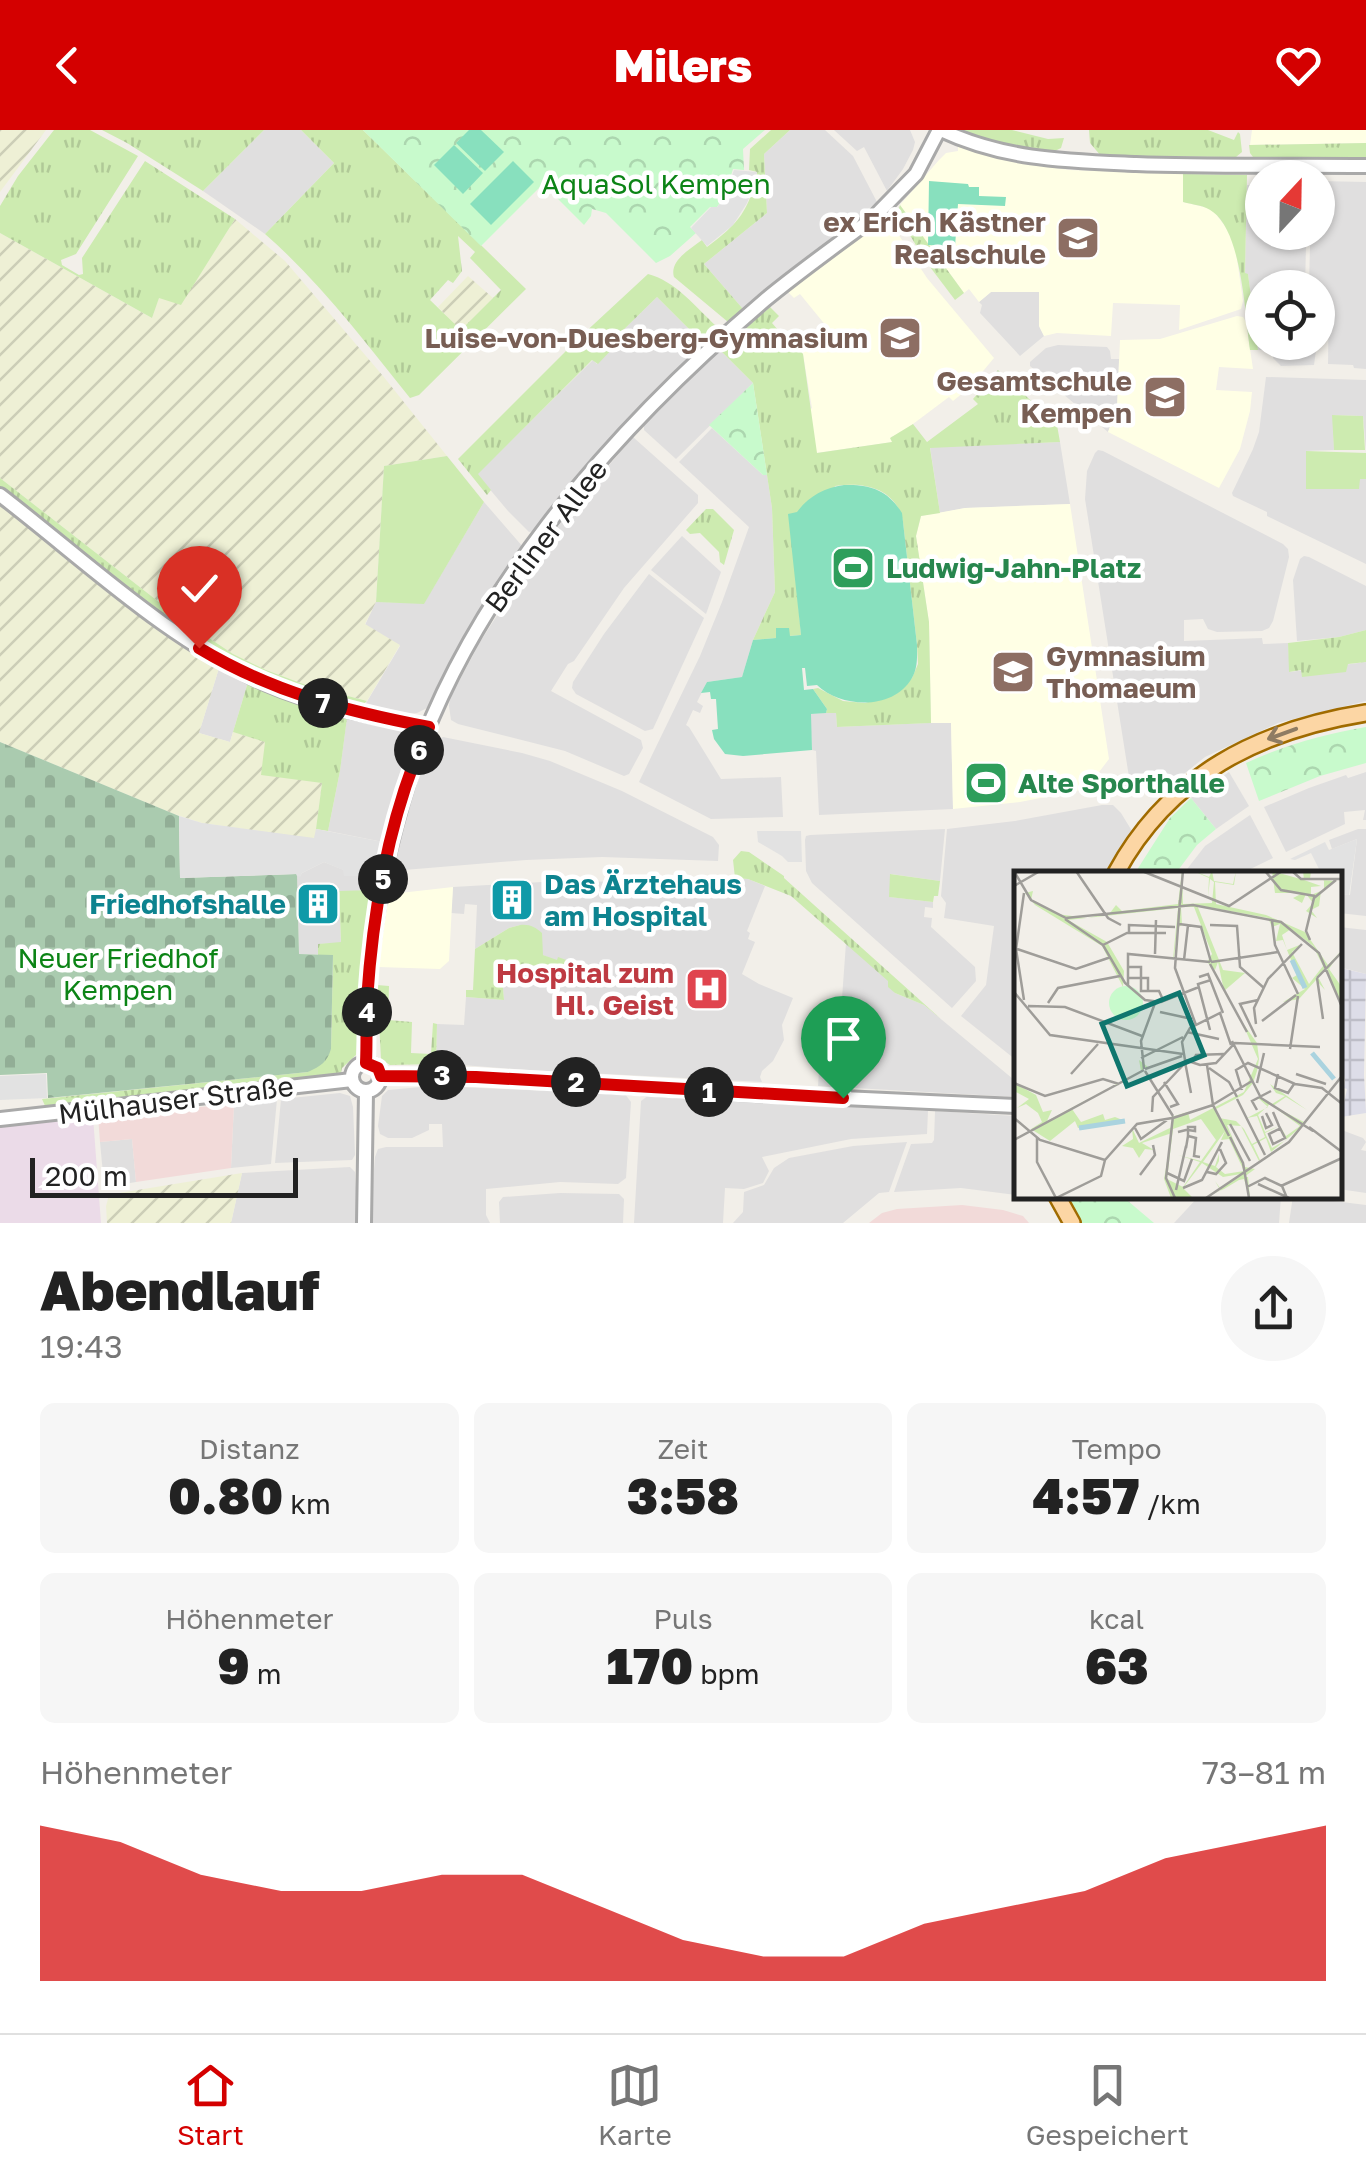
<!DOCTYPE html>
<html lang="de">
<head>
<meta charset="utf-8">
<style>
  body { margin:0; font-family:"Golos Text",sans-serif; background:#f6f6f6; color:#222; height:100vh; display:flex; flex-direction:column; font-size:38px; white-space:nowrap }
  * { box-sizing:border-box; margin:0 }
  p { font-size:32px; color:#767676 }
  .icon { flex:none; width:55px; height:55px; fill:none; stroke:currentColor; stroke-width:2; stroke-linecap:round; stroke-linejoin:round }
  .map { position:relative; height:1093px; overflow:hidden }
  .sheet { display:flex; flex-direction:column; background:#fff; flex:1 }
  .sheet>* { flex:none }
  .needle { width:65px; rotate:22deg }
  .controls { position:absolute; left:1245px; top:30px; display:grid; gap:20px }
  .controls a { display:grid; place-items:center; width:90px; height:90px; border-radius:50%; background:#fff; box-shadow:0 2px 8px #0004; font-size:50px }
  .scale { position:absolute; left:30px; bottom:25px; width:268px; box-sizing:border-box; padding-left:10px; border:5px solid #222; border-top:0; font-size:28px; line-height:35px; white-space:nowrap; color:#222; -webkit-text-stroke:8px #fff; paint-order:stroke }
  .pin { position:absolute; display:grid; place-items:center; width:85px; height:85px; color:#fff; margin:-102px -42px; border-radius:50% 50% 50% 0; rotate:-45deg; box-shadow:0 0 10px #0007 }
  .pin .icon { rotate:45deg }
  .km { position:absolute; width:50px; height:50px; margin:-25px; border-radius:50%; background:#222; color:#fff; font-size:28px; line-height:50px; text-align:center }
  .round { display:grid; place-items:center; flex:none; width:105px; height:105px; border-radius:52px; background:#f6f6f6 }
  .summary { display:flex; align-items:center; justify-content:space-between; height:170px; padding:0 40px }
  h1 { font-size:55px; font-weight:800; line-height:75px }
  .figures { display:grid; grid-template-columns:repeat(3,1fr); gap:15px; height:170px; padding:10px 40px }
  .figures div { display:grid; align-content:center; border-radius:15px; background:#f6f6f6; text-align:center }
  .figures b { font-size:50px; font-weight:800 }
  .figures small { font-size:28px; font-weight:400 }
  .figures p { font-size:28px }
  .chart { height:280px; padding:20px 40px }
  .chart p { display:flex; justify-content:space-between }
  .chart svg { width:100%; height:180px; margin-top:10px; fill:#d40000; opacity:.7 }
  header { display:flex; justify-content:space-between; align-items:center; height:130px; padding:0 40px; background:#d40000; color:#fff; font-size:45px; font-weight:800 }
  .tabs { display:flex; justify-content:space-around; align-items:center; height:140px; border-top:2px solid #e0e0e0; background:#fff; font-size:28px; color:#767676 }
  .tabs a { display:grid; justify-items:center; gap:5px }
  .tabs .selected { color:#d40000 }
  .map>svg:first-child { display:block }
  .residential { fill:#e0dfdf }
  .commercial { fill:#f2dad9 }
  .industrial { fill:#ebdbe8 }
  .education { fill:#ffffe5 }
  .farmland { fill:url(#farmland-furrows) }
  .grass { fill:url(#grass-tufts); fill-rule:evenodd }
  .cemetery { fill:url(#cemetery-stones) }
  .park { fill:url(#park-crowns) }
  .garden { fill:#cdebb0 }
  .pitch { fill:#88e0be }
  .parking { fill:#e2e2e2 }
  .plaza { fill:url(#plaza-grid) }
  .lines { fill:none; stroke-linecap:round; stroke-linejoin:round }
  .minor-casing { stroke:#a9a9a9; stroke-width:18 }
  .major-casing { stroke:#a06b00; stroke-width:20 }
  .minor { stroke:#fff; stroke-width:12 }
  .major { stroke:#fcd6a4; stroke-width:15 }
  .oneway { stroke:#8f7c63 }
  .route-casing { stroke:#fff; stroke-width:20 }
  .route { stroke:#d40000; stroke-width:12 }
  .labels { text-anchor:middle; stroke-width:9; stroke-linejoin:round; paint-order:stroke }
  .park-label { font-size:28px; fill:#0c8416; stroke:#fff }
  .education-label { font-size:28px; font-weight:bold; fill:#785e54; stroke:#fff; text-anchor:end }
  .street-label { font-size:28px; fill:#222; stroke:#fff }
  .leisure-label { font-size:28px; font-weight:bold; fill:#27864d; stroke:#fff; text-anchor:start }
  .culture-label { font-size:28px; font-weight:bold; fill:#0d838f; stroke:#fff; text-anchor:start }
  .health-label { font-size:28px; font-weight:bold; fill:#be3a42; stroke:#fff; text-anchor:end }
  .inset-river { fill:none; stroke:#aad3df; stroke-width:5 }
  .inset-road { fill:none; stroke:#9f9d99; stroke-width:2.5 }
  .view { fill:#0f766e; fill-opacity:0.15; stroke:#0f766e; stroke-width:5 }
  .inset-edge { fill:none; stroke:#222; stroke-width:5 }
</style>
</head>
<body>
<header><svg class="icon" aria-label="back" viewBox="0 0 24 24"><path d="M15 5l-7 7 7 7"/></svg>Milers<svg class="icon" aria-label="heart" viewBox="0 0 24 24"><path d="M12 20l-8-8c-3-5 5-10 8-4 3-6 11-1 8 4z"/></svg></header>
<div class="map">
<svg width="1366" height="1093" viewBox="0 0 1366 1093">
  <defs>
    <pattern id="farmland-furrows" width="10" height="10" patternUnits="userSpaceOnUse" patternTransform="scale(2.5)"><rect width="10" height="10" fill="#eef0d5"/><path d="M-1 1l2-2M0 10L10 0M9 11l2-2" fill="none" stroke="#ccceb7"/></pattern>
    <pattern id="grass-tufts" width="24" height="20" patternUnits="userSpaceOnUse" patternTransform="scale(2.5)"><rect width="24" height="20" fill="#cdebb0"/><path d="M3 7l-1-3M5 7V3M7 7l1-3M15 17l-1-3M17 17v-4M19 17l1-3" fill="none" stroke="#b0c997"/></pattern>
    <pattern id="cemetery-stones" width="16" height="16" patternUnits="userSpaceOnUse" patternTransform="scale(2.5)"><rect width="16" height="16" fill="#aacbaf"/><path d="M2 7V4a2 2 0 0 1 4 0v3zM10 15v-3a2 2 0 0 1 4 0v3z" fill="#92ae96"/></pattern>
    <pattern id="park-crowns" width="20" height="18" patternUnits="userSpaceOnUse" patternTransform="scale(2.5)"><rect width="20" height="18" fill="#c8facc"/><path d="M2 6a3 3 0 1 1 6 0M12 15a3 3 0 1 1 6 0" fill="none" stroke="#acd6af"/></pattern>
    <pattern id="plaza-grid" width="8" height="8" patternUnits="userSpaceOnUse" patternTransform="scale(2.5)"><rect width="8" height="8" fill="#dddde8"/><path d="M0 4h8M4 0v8" fill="none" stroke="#bdbdc7"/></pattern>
  </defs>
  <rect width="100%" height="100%" fill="#f2efe9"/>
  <g class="residential">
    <polygon points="264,0 301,0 334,33 265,104 203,61"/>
    <polygon points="790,0 825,0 853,26 877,72 743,179 704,134 767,83 764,24"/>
    <polygon points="834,0 910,0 915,12 913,20 903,39 887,61 864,17 857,21"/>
    <polygon points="1318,51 1366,52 1366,239 1354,238 1353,235 1328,234 1329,165 1318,163 1318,158 1309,157 1310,116 1306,116 1305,157 1262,158 1262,212 1317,213 1314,235 1281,236 1273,228 1273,220 1258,220 1248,144 1245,144 1247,55 1262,55 1262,102 1318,102"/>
    <polygon points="991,162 1039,162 1039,196 1044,206 1020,226 980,183 982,175 979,172"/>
    <polygon points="657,167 704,214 626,291 565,361 534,401 529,402 508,381 477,344 593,230 597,234 610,213"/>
    <polygon points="1058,215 1107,217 1110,221 1111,229 1119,229 1117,278 1108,302 1030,236 1030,232 1046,218"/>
    <polygon points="720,220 753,253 676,329 644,300 644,294"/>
    <polygon points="1266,247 1366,250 1366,320 1363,286 1333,285 1334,320 1304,321 1306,321 1306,358 1358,359 1359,349 1366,349 1366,434 1267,386 1267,382 1233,366 1232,363 1253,319 1259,302"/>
    <polygon points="712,298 763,345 767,345 772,378 775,462 753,510 742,547 707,552 697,572 703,576 700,583 693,580 686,595 689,597 721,649 781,647 783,687 711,689 639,652 700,526 722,472 749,397 679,332"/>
    <polygon points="633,307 698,365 698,373 624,458 574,531 568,534 551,561 641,610 643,618 629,644 624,646 565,621 458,594 451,590 449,576 450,568 480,512 532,431 565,387"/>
    <polygon points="1060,312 1070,374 965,378 940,383 930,317"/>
    <polygon points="1098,320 1103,321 1283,414 1288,419 1289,427 1273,491 1269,498 1262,501 1217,502 1208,499 1203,489 1184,490 1184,511 1262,508 1263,514 1288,513 1290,542 1366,532 1366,571 1278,593 1205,627 1180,647 1143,657 1134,655 1129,647 1085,369 1087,341 1095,323"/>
    <polygon points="484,372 523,417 475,488 427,578 417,583 408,584 365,575 400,516 365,495 376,472 424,473"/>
    <polygon points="682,406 721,442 706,484 651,440"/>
    <polygon points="1304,426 1309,427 1366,456 1366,500 1339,507 1297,511 1293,450 1300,429"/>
    <polygon points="649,444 704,488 653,599 645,601 576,564 572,558 573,552 604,504"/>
    <polygon points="219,538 248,552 230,612 199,603"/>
    <polygon points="836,582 837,597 951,592 953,679 819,685 816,621 812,620 810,584"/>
    <polygon points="347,587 362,590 363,588 411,598 407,605 410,609 410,622 383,712 328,701 340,641"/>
    <polygon points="443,607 522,623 550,631 622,661 713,707 719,715 718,731 602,727 526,730 392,741 408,678 428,620 431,614"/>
    <polygon points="1229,642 1249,676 1216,699 1191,668"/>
    <polygon points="1366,642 1366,690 1363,690 1365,680 1344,682 1345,694 1286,722 1264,677 1309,658 1346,645 1348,648"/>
    <polygon points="1102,675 1113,675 1121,683 1132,701 1108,743 1016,743 1016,930 961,886 986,855 994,796 944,788 946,773 941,766 947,699 1015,691"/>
    <polygon points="1250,685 1273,728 1242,743 1184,743 1205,716"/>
    <polygon points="945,699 940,751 891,744 890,767 933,772 933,778 925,777 924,787 932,788 931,797 975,837 976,851 952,878 812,753 806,741 805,710 806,706 810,705"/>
    <polygon points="1358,699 1366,699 1366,786 1339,783 1339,764 1350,765 1357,709 1332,719 1329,710"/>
    <polygon points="324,732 344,740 344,746 375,746 372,760 339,762 341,813 319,814 318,824 299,824 297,746 300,746 302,743"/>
    <polygon points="700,747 748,749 765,756 747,801 750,803 748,809 755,812 742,844 759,854 793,868 782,895 784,910 773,931 762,941 760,947 762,952 528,940 462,935 462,933 436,934 437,894 464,895 466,867 504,870 501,834 569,837 543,825 520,795 509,798 475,819 477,775 465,774 464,784 451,783 453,757 559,751 698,753"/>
    <polygon points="1339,797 1366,800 1366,844 1339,837"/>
    <polygon points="846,813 889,851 895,863 924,875 1013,949 1016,955 1016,967 818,956 821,910 825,907 826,897 840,896"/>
    <polygon points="432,956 625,964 631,972 626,1048 618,1054 560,1052 486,1059 486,1085 490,1093 372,1093 371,1076 375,1027 378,1019 386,1017 443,1017 442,994 429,994 429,1000 412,1008 388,1008 380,1004 378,996 382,966 388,960"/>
    <polygon points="340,963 350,966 353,977 355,1025 352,1030 275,1033 281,969"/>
    <polygon points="649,965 928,981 927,1004 851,1009 762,1027 769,1041 763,1053 744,1059 725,1058 723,1093 634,1093 641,971"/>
    <polygon points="277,969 271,1034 231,1038 234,974"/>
    <polygon points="935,981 1016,986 1016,1065 961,1058 894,1062 911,1014 932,1013 934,1010"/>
    <polygon points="1339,999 1363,1008 1366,1012 1361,1020 1366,1021 1366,1063 1339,1059"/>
    <polygon points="132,1009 136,1052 107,1057 104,1054 100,1012"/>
    <polygon points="907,1012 889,1062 879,1063 843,1093 733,1093 743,1082 744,1062 764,1055 774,1038 789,1028 853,1016"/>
    <polygon points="350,1037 355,1042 358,1093 231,1093 242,1043"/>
    <polygon points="560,1063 619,1064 624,1069 623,1093 500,1093 499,1072 503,1067"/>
    <polygon points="1199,1066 1281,1066 1279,1093 1174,1093"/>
    <polygon points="1293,1066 1366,1075 1366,1093 1289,1093"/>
  </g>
  <g class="commercial">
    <polygon points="234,974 231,1038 136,1052 132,1009 100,1012 98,986"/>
    <polygon points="962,1075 1003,1080 1023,1086 1029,1093 869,1093 882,1083 897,1079"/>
  </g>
  <polygon class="industrial" points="93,987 101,1093 0,1093 0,997"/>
  <g class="education">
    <polygon points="1252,0 1366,0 1366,13 1250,15"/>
    <polygon points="958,16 981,24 1026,34 1069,40 1183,44 1183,72 1208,78 1215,83 1231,104 1236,122 1243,171 1241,179 1179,200 1180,175 1113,173 1111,206 1057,203 1044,206 1039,196 1039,162 991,162 979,172 969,159 964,163 900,75 939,30 946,23 958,21"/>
    <polygon points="887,87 927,148 994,228 969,258 953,271 949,267 901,303 891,307 893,312 816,323 809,280 812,278 803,224 794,214 808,202 818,213 831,202 800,164 794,168 788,162"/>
    <polygon points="1237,186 1243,187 1246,192 1253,239 1219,237 1216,260 1252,262 1250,281 1240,319 1219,358 1108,302 1117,278 1120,210 1160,209"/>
    <polygon points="1070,374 1109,629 1086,659 1020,672 953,679 951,593 931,593 929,492 916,406 921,386 965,378"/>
    <polygon points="453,757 449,831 440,839 378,837 388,760 396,759 400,763"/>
  </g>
  <g class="farmland">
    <polygon points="0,0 46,0 0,62"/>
    <polygon points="235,89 285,131 383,246 447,326 384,336 376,472 365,494 400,515 367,571 306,555 266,540 233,524 182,490 0,348 0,103 152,188 159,167 181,174"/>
    <polygon points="468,146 493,168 461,201 438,177"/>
    <polygon points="0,374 142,487 219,538 199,603 230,612 233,602 266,612 322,653 315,709 202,693 174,684 0,612"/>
    <polygon points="242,1043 231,1093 107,1093 106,1076 108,1069 113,1064"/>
  </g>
  <g class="grass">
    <polygon points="54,0 90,0 138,26 76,124 61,130 62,135 79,145 83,144 82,128 145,31 235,89 181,175 159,168 152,188 0,103 0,76 18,46"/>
    <polygon points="102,0 264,0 203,61 127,13"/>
    <path d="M301,0H363L526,159L419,265L410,268C366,213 320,152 265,104L334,33ZM458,106L475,122L470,128L501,160L461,200L430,170L448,150L453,153L462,141Z"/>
    <path d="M771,0H790L764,24L767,83L704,134L743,179L728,192L674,147C669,131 690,119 702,110L707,117C738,94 750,80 757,42L749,40L750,19Z"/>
    <polygon points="960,0 1012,0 1048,9 1064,8 1061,18 1053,22 1002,14"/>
    <polygon points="1089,0 1208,0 1234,10 1238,2 1240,4 1242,22 1236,27 1101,26 1090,13"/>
    <polygon points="1366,13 1366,28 1261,28 1253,27 1250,23 1249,15"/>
    <path d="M1183,44L1247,45L1245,143L1248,144L1258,220H1250C1245,185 1242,103 1213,82C1205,75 1193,75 1183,72Z"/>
    <polygon points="900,75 964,163 955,170 924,129 897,83"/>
    <path d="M648,144C674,150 697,178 716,196L717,202L704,214L657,167L610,213L614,217L598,234L592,230L478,344L491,360L487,365L458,329L580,207Z"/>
    <path d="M770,177L779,186L772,193L791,215L794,214L803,224L817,323L892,312L890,308L913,294L927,312L978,274L973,269L998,240L1057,295L1060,312L930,318L940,383L921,386L916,406L929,492L931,593L837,597L836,583H826L827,579L813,559L818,558L843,571L865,573L897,563L912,548L918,534L917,515L903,392C897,359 865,351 835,356L798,471L801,505L789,506L776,499V508L753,510L775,462L772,378L753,253L720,220Z"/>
    <path d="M0,348L182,490L233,524L266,540L306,555L367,571L360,577C323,568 285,559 250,541C161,496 79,422 0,360Z"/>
    <path d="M0,371L187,514L363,588V590L347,588L340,641L328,701L316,699L322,653L261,645L265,612L233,602L248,552C156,506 81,437 0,374Z"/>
    <polygon points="706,379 713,379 734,400 724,435 720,432 719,422 700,403 690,404 686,400"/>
    <polygon points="1366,500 1366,532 1348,534 1346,542 1302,547 1301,540 1289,542 1288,513 1339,507"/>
    <polygon points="741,721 749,722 784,746 784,748 941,889 924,875 895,863 888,857 888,851 791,766 748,749 735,748 733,730"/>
    <polygon points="372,760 365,801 356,925 342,938 341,943 46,978 42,969 308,942 331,919 333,826 318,825 318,814 341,812 339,761"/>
    <path d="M520,795C530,794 535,797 542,803L543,825L557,830L558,827L569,831V837L501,834L504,870L466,867V860H473L475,819L509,798Z"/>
    <polygon points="377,855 389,856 388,890 412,892 411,923 431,924 433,893 437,894 436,934 390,935 381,929"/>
  </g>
  <path class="cemetery" d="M0,612L179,686L180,748L297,744L299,824L333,825L331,919C327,932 321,936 308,942L48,968L47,943L0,945Z"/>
  <g class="park">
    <polygon points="363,0 765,0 743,19 744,40 733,39 725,65 717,77 710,77 690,97 696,103 670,126 656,133 606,83 592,79 591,86 584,95 543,54 481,116"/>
    <polygon points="753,253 767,345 763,345 709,295"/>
    <path d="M1366,597V633L1320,646L1259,671L1246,633C1285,615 1324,604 1366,597Z"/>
    <polygon points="1191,668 1216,699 1197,715 1176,743 1135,743 1170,688"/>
    <polygon points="1062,1066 1122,1066 1154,1093 1077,1093"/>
  </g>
  <g class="garden">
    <polygon points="1332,285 1363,286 1365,320 1334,320"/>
    <polygon points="1306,321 1366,323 1366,349 1360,349 1359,359 1306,359"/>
    <polygon points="447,326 484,372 424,474 376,472 384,336"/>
    <polygon points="890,744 940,751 938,766 934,766 933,772 889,767"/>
  </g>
  <g class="pitch">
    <polygon points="469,0 481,0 504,22 485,41 456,13"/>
    <polygon points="454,15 483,43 463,64 434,35"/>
    <polygon points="513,31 534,52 491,95 470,74"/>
    <polygon points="929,51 968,54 969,57 979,57 979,66 1006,67 1005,76 958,74 955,117 928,115"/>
    <path d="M844,355C870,354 888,360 902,383L917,515C917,527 918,537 912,548C893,581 841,578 817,555L807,556L805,538H802L804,560L813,559L827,579L826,583L811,584L812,620L743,626L725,624L714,609L712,600L718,599L716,569H711L710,562L701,563L707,552L742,547L753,510L776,508V498H789L790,506L801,505L788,384L797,382C809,366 824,358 844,355Z"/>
  </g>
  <g class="parking">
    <polygon points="734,40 757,42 754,56 747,73 733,95 707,116 691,98 711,77 717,77 723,70"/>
    <polygon points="179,686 202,693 314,708 316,699 383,712 375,746 344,746 343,740 324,732 302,743 300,747 297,746 296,744 180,748"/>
    <polygon points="757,701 801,701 802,732 788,732 782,726 758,712"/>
    <polygon points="1357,709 1349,765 1339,764 1338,743 1321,743 1311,723 1295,730 1290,729 1325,712 1329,720"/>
    <polygon points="46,944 47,968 0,970 0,946"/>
  </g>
  <polygon class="plaza" points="1341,838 1366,844 1364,945 1366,983 1341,987 1347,959 1344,958 1345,951 1342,932 1338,928"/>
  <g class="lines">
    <defs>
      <g id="minor">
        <path d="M941,0C1005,30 1067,31 1136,34C1213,37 1289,35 1366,36"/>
        <path d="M0,365C86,431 167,510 267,554C318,576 374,586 429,597"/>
        <circle cx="366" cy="947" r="14"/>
        <path d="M367,933C367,913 366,893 367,872C371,804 383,737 402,672C458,474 611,301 765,170C800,141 837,115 873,88L916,44L939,0"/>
        <polyline points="381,947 475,947 755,964 1016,976"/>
        <polyline points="0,989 352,950"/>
        <polyline points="364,1093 366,962"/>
      </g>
      <g id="major">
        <path d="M1116,743C1169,645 1259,600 1366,583"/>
        <polyline points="1057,1066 1072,1093"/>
      </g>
    </defs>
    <use href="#minor" class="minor-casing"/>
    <use href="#major" class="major-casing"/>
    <use href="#minor" class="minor"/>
    <use href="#major" class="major"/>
  </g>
  <defs><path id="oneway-shaft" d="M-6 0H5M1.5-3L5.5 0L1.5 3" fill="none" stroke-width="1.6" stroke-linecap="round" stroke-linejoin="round" transform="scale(2.5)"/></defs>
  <use class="oneway" href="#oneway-shaft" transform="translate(1282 604) rotate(160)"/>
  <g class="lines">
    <defs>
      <path id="route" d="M199,518C272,562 345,581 429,597C390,681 373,778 367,870C366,891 367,912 366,933L378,938L381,946L476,947L843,968"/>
    </defs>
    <use href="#route" class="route-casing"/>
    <use href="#route" class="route"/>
  </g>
  <defs>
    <symbol id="school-square" viewBox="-11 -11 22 22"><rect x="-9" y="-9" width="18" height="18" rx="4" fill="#8d6e63" stroke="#fff"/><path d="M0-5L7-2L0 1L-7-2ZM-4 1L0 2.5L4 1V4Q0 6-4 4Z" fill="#fff"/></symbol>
    <symbol id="stadium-square" viewBox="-11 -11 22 22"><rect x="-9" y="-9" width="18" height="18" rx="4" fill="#2e9e5b" stroke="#fff"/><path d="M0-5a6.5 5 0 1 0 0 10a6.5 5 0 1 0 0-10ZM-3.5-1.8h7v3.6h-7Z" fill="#fff"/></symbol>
    <symbol id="building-square" viewBox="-11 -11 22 22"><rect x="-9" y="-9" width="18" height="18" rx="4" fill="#0f9aa8" stroke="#fff"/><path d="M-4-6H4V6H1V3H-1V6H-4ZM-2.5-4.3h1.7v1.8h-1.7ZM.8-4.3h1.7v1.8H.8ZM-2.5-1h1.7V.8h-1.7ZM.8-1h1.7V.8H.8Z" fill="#fff"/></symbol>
    <symbol id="hospital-square" viewBox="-11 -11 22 22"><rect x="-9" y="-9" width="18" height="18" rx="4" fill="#e0444e" stroke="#fff"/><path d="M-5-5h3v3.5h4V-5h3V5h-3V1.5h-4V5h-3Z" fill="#fff"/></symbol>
  </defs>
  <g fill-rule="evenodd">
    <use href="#school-square" x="1053" y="83" width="50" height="50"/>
    <use href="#school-square" x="875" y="183" width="50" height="50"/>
    <use href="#school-square" x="1140" y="242" width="50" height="50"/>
    <use href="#stadium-square" x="828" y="413" width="50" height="50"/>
    <use href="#school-square" x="988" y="517" width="50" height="50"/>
    <use href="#stadium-square" x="961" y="628" width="50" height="50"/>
    <use href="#building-square" x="487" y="745" width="50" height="50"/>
    <use href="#building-square" x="293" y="749" width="50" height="50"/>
    <use href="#hospital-square" x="682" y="834" width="50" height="50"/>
  </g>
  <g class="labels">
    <g class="park-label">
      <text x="656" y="64">AquaSol Kempen</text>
      <text x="118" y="838">Neuer Friedhof<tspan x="118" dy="32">Kempen</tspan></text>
    </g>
    <g class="education-label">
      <text x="1046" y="102">ex Erich Kästner<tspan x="1046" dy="32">Realschule</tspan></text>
      <text x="868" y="218">Luise-von-Duesberg-Gymnasium</text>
      <text x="1132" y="261">Gesamtschule<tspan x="1132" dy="32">Kempen</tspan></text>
      <text x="1046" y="536" text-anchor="start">Gymnasium<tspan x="1046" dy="32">Thomaeum</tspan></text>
    </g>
    <g class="street-label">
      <text transform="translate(546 406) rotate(-53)" y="10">Berliner Allee</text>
      <text transform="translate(176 970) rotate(-7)" y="10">Mülhauser Straße</text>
    </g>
    <g class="leisure-label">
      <text x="886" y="448">Ludwig-Jahn-Platz</text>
      <text x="1018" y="663">Alte Sporthalle</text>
    </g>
    <g class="culture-label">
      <text x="544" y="764">Das Ärztehaus<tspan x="544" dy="32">am Hospital</tspan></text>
      <text x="286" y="784" text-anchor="end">Friedhofshalle</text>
    </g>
    <g class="health-label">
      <text x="674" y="853">Hospital zum<tspan x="674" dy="32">Hl. Geist</tspan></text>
    </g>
  </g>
  <g transform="translate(1014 741)">
    <rect width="328" height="328" fill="#f2efe9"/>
    <path d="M168,0L169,33L198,32L200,11L196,8L194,26L195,7L186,3L180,0L195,6L198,0L200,10L219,13L222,0L220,14L201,11L202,33L252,44L291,61L314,94L327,80L315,98L327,115V135L312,95L304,106L311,119L302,109L285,128L269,131L291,118L278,107L283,104L269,69L262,70L266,53L258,56L254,47L183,34L209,99L231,102L210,120L204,91L201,99L193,91L198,83L180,36H167L168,54L163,57L160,87L159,88L164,37L54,49L93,71L110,100L109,116L88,75L21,34L15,27L11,22L19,20L17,29L43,43L73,47L96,42L102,34L108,40L164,33ZM277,58L299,75L309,95L295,113L278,81L288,73L273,79L268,64ZM258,0L290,9L289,0H297L296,8L321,10L310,18V9H290L307,15L297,16V24L307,20L305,35L297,39L303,47L292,40L299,32L292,23L288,32L279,27L289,22H261ZM228,151L243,172L245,188L243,200L239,212L229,224L202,238L205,247L222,250L230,258L238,273L251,266L243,245L233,247L254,236L244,227L239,231L246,226L258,233L271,225L262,222L256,213L293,239L272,226L259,235L292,252L257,281L252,267L239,274L246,289L245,290L227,255L213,254L231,296L241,298L230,306H234L236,327L230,308L225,309L210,318L190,327L207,319L205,317L201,310L206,317L227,303L209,306L188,292L169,317L179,327H157L150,308L158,262L128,272L140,279L131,278L125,287L119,277L108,275L119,268L118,257L125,272L158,256V248L151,249L157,246L174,241L176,249L230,221L244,188ZM256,233L286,255L272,265L266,255L272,269L258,277L251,262L265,255L251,261L244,244ZM187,248L202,269L187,290L164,284L186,291L169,316L153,308L159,258ZM211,260L207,269L215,268L230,300L211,303L202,296L205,290V283L201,295L189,291ZM125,189L134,196L130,197L129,200L58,238L67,251L89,243L91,249L101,246L111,250L64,257L61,250L36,270L17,258L28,251L24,242L12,233L3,237L15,228L0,220V212L22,224L29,241L38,239L33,250L127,200Z" fill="#cdebb0" fill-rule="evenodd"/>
    <path d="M95 132a17 17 0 1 1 34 0a17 17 0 1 1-34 0Z" fill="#c8facc"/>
    <path class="inset-river" d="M278,89L291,117M298,182L320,208M65,257L111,250"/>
    <path class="inset-road" d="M0,0L17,29L52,47L179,34L267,51L305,82L328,136M62,0L94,47L107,54M128,0L215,35L268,0M251,0L267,19L301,25M278,0L287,8H328M0,15L26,0M166,29L161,97L182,154M166,32L169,0M51,48L89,74L111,112L131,129L147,131L185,116M258,50L261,74L284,123M165,53L187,56L197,91M196,54L223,55L226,96L250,117M115,62V54L161,56M296,69L292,60L300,27L322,9M89,74L113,62H152M0,77L62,98L97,86M141,83L142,49M170,89L174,54M197,91L264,81M196,93L233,161M114,96H127V120H145L150,131M185,106L194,103L209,142M114,107H134V120M303,107L309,148M303,107L328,81M114,114V83L196,91M0,121L36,164L169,183M10,129L2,78L10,22M34,132L44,117L106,105M14,135L51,136L128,165M146,141L178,148M248,150L282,124M242,153L240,137L254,108L288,73M196,159L184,113L197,109M173,161L205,168M242,166L226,133L244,129M218,170L247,227L299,260M217,174L206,142L176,157L168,171L171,189L186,194L202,192L221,172L306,176M276,178L284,125M127,187L169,166M171,191L177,222M178,192L182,184L210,183M193,194L199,234L215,265M195,197L215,211L223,226M130,198L127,170L141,132M131,198L168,185M131,200L159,245M57,203L84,173M264,203L261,217L274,222L280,213M282,203L312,213M150,211L164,233L156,236M0,212L31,225L89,208L105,213M243,212L250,182M228,219L222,199L234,192L281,213L308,217L327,232M223,228L251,284M200,233L238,210M243,239L238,230L257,220M138,241L139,226L172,191M259,241L265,255L271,267L259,273L255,263L267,257M159,245L152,307L161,327M248,245L252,257L258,254L252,242M0,247L26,269L91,289M159,247L199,234M216,253L236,290M295,256L328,281M121,257L127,268L153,249M164,261L172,259H174L181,260V256H174V265L172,277M174,265L182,267L180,285L186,286M23,266V291L42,327L87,305L91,289L123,253L158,247M216,266L229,292L235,327M0,269L130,199M193,301L202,303L212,292L206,278M153,302L170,310L178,288M126,304L141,284L139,274M244,313L275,327M267,315L328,287M233,316L251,307L268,315L273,327M169,317L188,309L208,271M162,319L172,275M192,327L275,271L328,205"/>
    <path class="view" d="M165,122L190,184L113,215L88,153Z"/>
    <rect width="328" height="328" class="inset-edge"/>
  </g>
</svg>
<div class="controls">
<a><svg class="needle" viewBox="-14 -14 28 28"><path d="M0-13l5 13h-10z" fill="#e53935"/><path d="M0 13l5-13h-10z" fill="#767676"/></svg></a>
<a><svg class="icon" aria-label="locate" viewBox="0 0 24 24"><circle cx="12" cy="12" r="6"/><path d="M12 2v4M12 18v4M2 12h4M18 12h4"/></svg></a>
</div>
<div class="scale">200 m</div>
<div class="pin" style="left:843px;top:968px;background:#1e9e55"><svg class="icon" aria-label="arrive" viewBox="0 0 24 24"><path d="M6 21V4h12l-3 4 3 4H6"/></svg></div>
<div class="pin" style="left:199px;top:518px;background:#d93025"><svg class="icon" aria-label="check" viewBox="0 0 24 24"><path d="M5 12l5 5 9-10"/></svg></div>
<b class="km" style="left:709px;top:962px">1</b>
<b class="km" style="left:576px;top:952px">2</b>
<b class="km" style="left:442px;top:945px">3</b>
<b class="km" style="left:367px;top:882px">4</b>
<b class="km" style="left:383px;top:749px">5</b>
<b class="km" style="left:419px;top:620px">6</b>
<b class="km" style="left:323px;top:573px">7</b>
</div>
<section class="sheet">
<div class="summary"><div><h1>Abendlauf</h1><p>19:43</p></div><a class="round"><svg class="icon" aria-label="share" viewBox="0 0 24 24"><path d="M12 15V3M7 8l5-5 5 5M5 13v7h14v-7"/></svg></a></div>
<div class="figures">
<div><p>Distanz</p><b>0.80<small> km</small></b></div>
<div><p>Zeit</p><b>3:58</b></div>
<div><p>Tempo</p><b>4:57<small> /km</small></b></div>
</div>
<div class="figures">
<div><p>Höhenmeter</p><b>9<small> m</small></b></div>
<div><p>Puls</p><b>170<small> bpm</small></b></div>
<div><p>kcal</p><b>63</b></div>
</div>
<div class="chart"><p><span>Höhenmeter</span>73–81 m</p>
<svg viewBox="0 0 160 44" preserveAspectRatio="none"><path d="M0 44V6L10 10L20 18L30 22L40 22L50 18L60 18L70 26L80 34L90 38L100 38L110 30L120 26L130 22L140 14L150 10L160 6V44z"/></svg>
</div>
</section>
<nav class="tabs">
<a class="selected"><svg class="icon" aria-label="home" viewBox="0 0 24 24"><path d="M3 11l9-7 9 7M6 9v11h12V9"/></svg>Start</a>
<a><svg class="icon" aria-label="map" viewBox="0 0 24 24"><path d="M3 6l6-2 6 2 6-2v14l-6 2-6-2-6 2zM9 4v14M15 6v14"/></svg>Karte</a>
<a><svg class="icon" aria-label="saved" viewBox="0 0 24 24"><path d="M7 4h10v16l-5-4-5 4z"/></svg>Gespeichert</a>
</nav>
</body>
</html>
